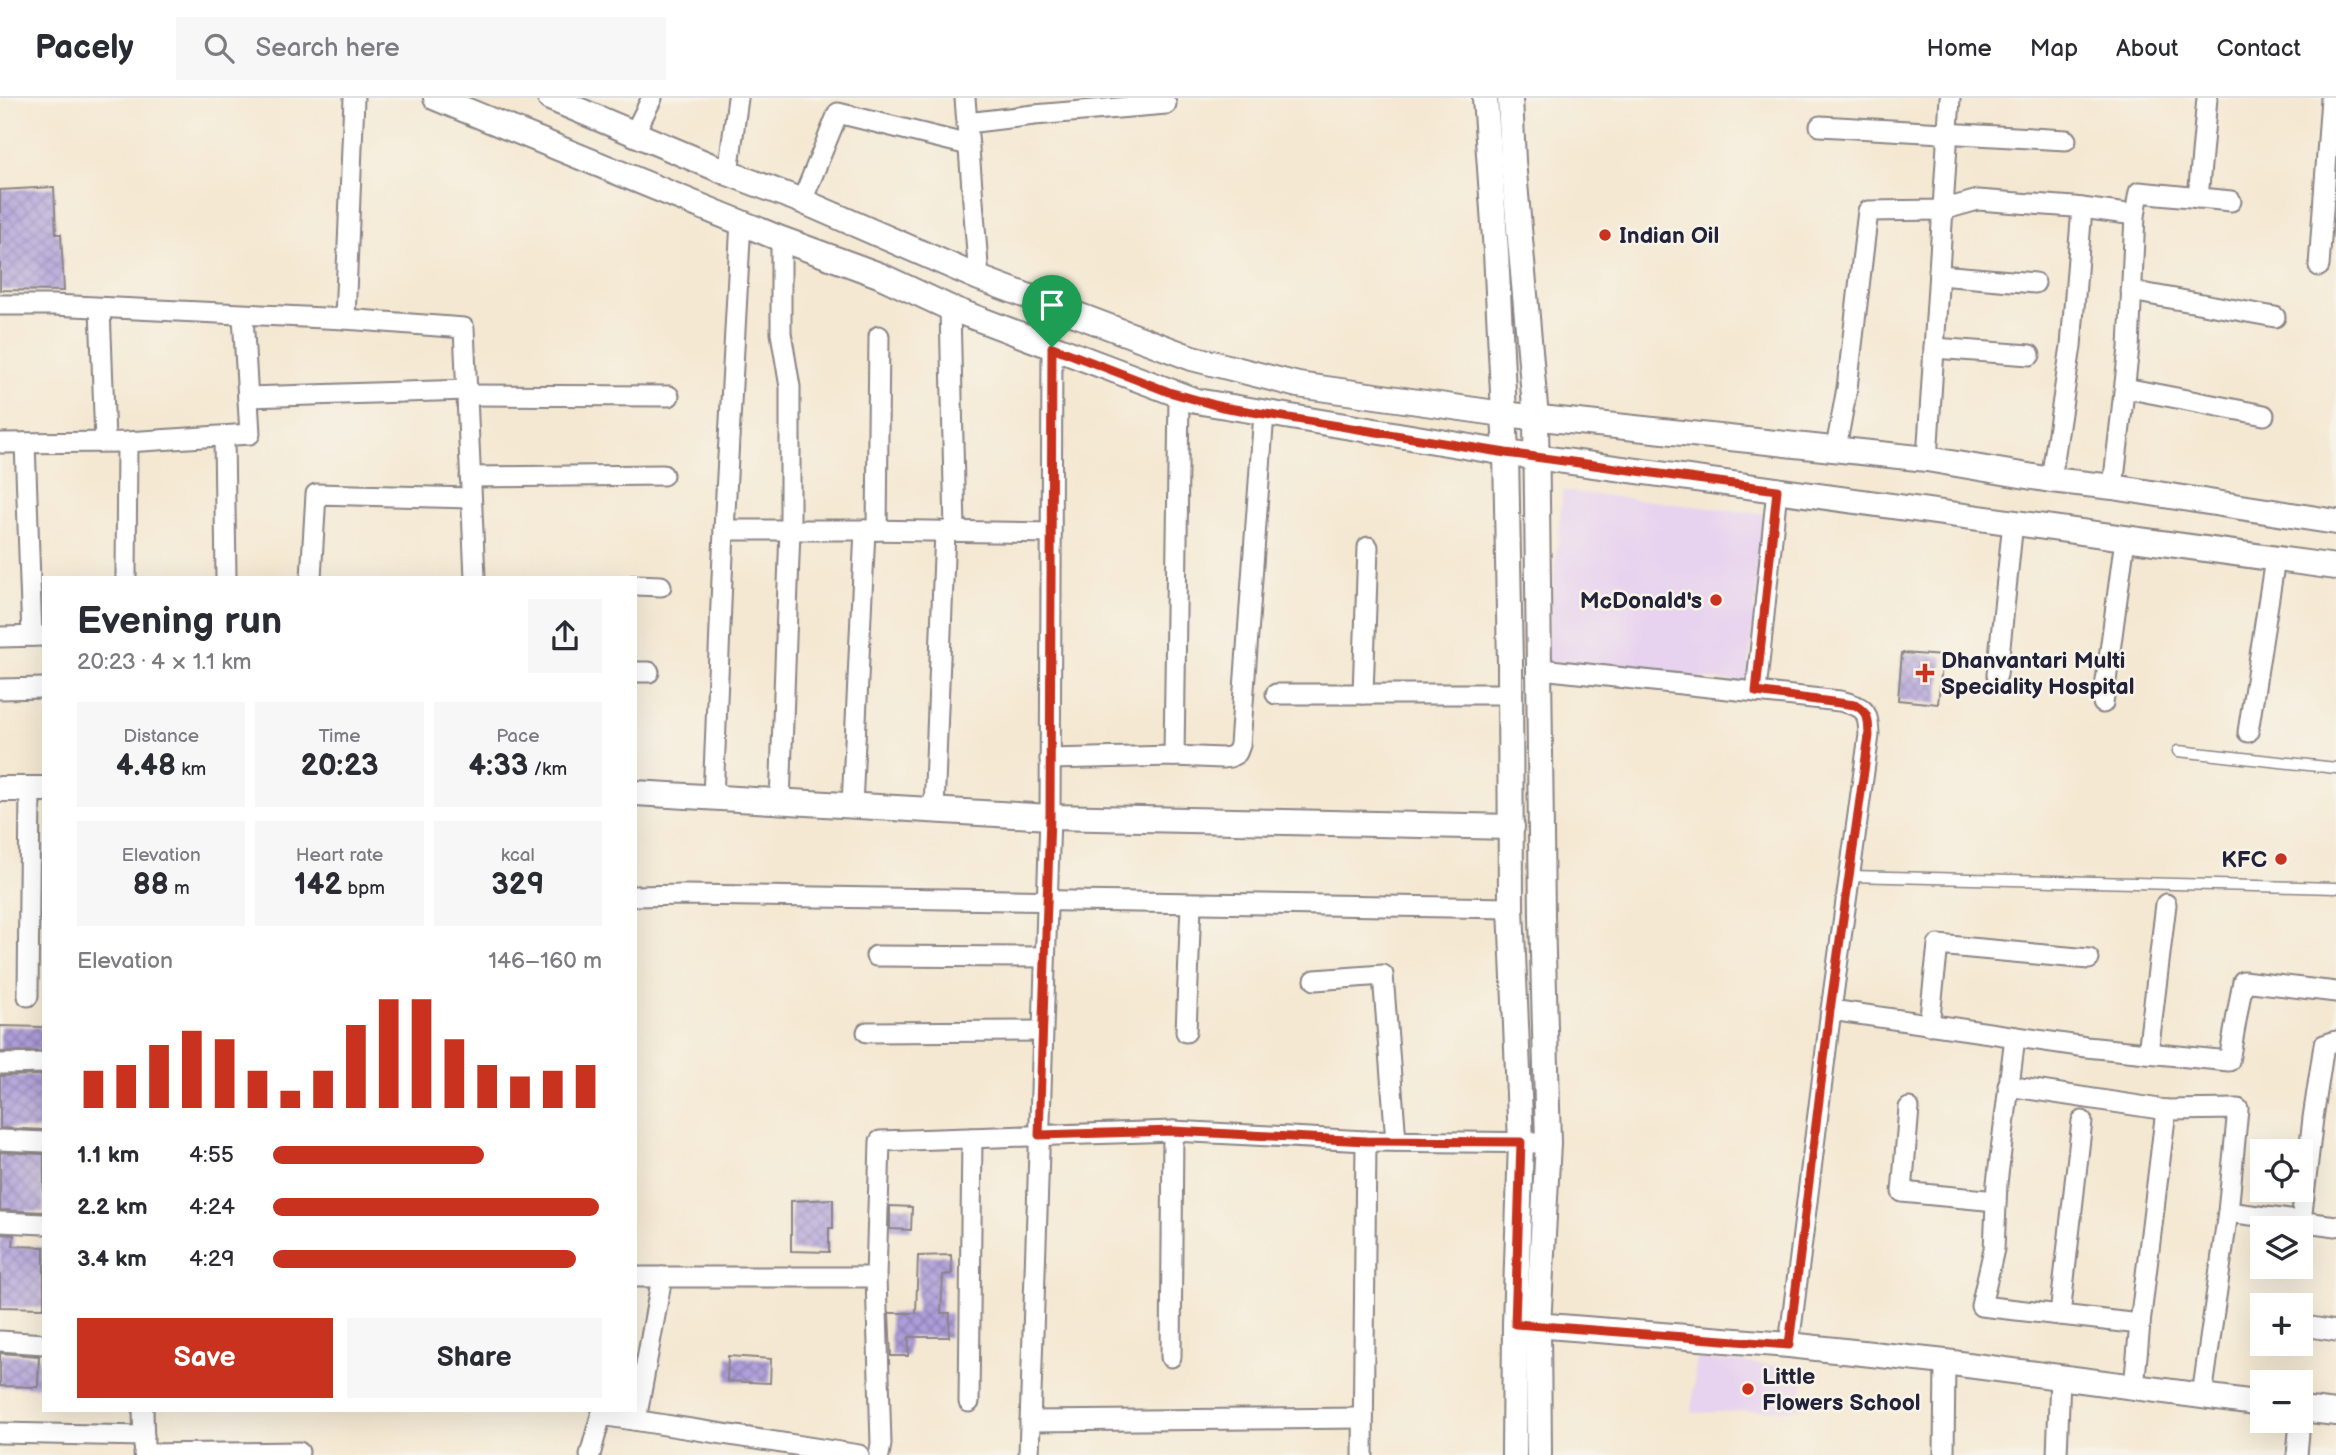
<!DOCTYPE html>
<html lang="en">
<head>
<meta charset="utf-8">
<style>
  body { margin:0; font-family:"Balsamiq Sans",sans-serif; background:#f7f7f7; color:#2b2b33; height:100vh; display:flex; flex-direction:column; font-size:26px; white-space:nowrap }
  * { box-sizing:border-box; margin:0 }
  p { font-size:23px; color:#7c7c81 }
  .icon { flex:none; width:38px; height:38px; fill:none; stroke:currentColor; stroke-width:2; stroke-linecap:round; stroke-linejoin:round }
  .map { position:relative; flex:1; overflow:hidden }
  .side { position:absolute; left:42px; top:478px; width:595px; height:836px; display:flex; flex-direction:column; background:#fff; border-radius:0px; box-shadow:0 7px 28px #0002 }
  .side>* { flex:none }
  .tools { position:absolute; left:2250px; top:1041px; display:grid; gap:14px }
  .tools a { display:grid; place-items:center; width:63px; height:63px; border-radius:0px; background:#fff; box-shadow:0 7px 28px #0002; font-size:35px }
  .pin { position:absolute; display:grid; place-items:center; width:60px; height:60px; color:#fff; margin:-72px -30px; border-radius:50% 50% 50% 0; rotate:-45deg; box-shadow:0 0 7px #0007 }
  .pin .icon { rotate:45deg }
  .round { display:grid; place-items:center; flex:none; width:74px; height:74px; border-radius:0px; background:#f7f7f7 }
  .head { display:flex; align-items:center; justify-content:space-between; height:119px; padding:0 35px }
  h1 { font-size:38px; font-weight:700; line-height:52px }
  .stats { display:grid; grid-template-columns:repeat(3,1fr); gap:10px; height:119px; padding:7px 35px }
  .stats div { display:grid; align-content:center; border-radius:0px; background:#f7f7f7; text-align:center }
  .stats b { font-size:30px; font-weight:700 }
  .stats small { font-size:19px; font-weight:400 }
  .stats p { font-size:19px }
  .chart { height:196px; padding:14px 35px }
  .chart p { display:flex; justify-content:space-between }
  .chart svg { width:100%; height:126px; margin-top:7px; stroke:#c8321e; stroke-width:6 }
  .primary-button { display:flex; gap:14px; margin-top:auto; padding:14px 35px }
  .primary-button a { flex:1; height:80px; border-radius:0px; background:#c8321e; color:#fff; font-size:28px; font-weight:700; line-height:80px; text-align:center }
  .primary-button a+a { background:#f7f7f7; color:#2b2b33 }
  ul { padding:0 35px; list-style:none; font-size:23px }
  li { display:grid; grid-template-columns:112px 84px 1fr; align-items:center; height:52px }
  li i { height:18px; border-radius:9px; background:#c8321e }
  header { display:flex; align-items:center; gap:42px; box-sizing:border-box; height:98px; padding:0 35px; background:#fff; border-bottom:2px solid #e1e1e2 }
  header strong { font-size:33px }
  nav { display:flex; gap:38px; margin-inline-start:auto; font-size:24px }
  .search { width:490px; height:63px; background:#f7f7f7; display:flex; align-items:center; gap:18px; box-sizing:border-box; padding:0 24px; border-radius:0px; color:#7c7c81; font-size:26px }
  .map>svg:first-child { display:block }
  .built { fill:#e7d2ef }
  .building { fill:url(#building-cross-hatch) }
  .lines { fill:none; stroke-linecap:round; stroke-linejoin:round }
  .service-casing { stroke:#8b8586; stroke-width:13 }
  .minor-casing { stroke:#8b8586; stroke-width:23 }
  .tertiary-casing { stroke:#8b8586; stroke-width:28 }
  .service { stroke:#fff; stroke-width:10 }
  .minor { stroke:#fff; stroke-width:19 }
  .tertiary { stroke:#fff; stroke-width:24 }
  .route-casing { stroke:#fff; stroke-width:14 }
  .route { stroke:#c8321e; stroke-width:9 }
  .poi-dot { fill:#c8321e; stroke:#f7f3e8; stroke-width:2.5 }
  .labels { text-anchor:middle; stroke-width:5; stroke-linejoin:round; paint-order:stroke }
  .poi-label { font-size:23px; font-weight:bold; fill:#22223b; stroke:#f7f3e8; text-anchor:start }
</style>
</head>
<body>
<header>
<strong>Pacely</strong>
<div class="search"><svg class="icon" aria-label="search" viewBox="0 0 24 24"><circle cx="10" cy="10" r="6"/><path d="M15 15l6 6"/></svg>Search here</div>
<nav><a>Home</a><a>Map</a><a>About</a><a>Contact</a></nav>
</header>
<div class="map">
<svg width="2336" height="1357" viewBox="0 0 2336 1357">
  <defs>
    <pattern id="building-cross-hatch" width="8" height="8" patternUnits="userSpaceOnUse" patternTransform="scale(1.75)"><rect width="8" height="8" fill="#ad9dd9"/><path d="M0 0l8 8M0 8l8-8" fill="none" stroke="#8c80b1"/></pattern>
  </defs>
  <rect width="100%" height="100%" fill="#f7f3e8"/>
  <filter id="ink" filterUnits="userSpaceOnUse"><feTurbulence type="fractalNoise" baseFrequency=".0143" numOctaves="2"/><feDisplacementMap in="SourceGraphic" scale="14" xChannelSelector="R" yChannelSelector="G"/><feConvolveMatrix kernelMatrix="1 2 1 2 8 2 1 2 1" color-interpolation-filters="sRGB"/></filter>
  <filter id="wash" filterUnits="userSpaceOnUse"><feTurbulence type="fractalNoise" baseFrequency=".00686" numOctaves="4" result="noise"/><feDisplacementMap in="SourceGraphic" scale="28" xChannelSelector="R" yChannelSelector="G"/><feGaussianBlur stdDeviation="1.57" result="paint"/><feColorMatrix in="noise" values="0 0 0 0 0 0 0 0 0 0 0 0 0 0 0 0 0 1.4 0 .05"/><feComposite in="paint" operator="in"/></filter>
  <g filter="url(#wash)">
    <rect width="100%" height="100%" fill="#f4e8d2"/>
    <g class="built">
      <polygon points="1563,393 1765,416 1747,585 1545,563"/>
      <polygon points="1696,1260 1802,1270 1803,1311 1692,1315"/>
    </g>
    <g id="blocks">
      <g class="building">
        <polygon points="54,89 56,136 61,136 64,193 0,192 0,92"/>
        <polygon points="1902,555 1943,558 1938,606 1898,602"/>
        <polygon points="0,928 44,929 44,953 0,954"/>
        <polygon points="44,977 44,1032 0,1030 0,978"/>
        <polygon points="0,1054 44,1056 44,1114 0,1112"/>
        <polygon points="833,1101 833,1130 829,1130 829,1154 791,1153 791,1103"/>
        <polygon points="890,1108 912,1109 911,1132 890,1131"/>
        <polygon points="0,1136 14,1137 13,1148 44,1149 44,1210 0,1209"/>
        <polygon points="951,1157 952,1176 943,1177 941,1215 950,1215 949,1239 909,1239 908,1258 891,1258 889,1215 916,1215 918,1158"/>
        <polygon points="0,1255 39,1258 38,1289 0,1288"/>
        <polygon points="728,1258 771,1261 770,1285 727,1283"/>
      </g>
    </g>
  </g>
  <g filter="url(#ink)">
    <use href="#blocks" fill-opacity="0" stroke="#8b8586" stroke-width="2"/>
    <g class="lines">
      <defs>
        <g id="service">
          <polyline points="2178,653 2336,670"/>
          <polyline points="1849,778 2336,790"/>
        </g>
        <g id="minor">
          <polyline points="965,0 979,180"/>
          <polyline points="967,25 1034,17 1166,6"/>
          <polyline points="1820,28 2066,42"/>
          <polyline points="635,34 652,0"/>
          <polyline points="728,75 738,0"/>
          <polyline points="2198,100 2207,0"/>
          <polyline points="802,103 838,15 969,47"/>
          <polyline points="2135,117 2139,94 2231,103"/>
          <polyline points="741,123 724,432 865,432"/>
          <polyline points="2319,168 2331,0"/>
          <polyline points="1939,177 2035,185"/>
          <polyline points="2131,193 2275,219"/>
          <polyline points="0,207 53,207 345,221 464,230 475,480"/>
          <polyline points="100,210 105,343"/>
          <polyline points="950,210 955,433"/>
          <polyline points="345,221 354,0"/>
          <polyline points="1934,250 2030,257"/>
          <polyline points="2125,290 2264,317"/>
          <polyline points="467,297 669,298"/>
          <polyline points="248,299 467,292"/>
          <polyline points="224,338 226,480"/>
          <polyline points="0,345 127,344 250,336 243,218"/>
          <polyline points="25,345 32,538"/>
          <polyline points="1836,350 1847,290 1868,113 1942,112 1978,102 2074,109 2135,117 2129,250 2113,389"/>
          <polyline points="1927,361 1950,0"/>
          <polyline points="470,379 663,377"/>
          <polyline points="2051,382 2071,248 2082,110"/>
          <polyline points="877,432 879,238"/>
          <polyline points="126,480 127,344"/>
          <polyline points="311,480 316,396 471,400"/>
          <polyline points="635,487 661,488"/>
          <polyline points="0,539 43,538"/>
          <path d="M1541,571L1840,603C1865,609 1868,612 1869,637L1831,912L1789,1247"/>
          <polyline points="635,574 649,574"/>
          <polyline points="1997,577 2013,424"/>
          <polyline points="0,591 44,590"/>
          <polyline points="1756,594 1777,392"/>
          <polyline points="1276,596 1511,596"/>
          <polyline points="1363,596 1368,449"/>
          <polyline points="2103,605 2125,441"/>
          <polyline points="2248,634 2275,461"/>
          <polyline points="1174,658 1179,298"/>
          <polyline points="1050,661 1174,658 1222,660 1230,659 1237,655 1240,647 1264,315"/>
          <polyline points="713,700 724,432"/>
          <polyline points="780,704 790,432 790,289 781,235 781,141"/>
          <polyline points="852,708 865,432 1051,435"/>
          <polyline points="934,712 945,433"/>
          <polyline points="635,798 685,797 1511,810"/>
          <polyline points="876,858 1045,859"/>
          <polyline points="1315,882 1383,877 1396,1043"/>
          <polyline points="28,898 30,691"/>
          <polyline points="1831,912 2086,949 2229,963 2243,883 2336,894"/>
          <polyline points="1929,927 1938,847 2089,861"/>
          <polyline points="867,934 1042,933"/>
          <polyline points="1186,934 1191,806"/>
          <polyline points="2015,939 1997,1085 1994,1151 1981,1208 2140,1226 2134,1289"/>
          <polyline points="2148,955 2166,806"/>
          <polyline points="0,966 44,965"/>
          <polyline points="2008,988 2166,1012 2238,1011 2228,1114 2336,1128"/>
          <polyline points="1909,1010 1902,1094 1996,1103"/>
          <polyline points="0,1042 44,1044"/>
          <polyline points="0,1124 44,1126"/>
          <polyline points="2301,1124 2313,1020 2324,947 2336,943"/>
          <polyline points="635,1179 876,1179 881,1346 879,1357"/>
          <polyline points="876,1179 880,1043 1173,1033 1366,1043 1548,1045"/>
          <polyline points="2060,1217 2082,1023"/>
          <polyline points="2140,1226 2166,1012"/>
          <polyline points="2311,1229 2336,1233"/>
          <polyline points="0,1243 44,1246"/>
          <polyline points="1171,1259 1173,1033"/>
          <polyline points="2202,1298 2228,1114"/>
          <polyline points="969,1304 972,1040"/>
          <polyline points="143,1312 144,1349"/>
          <polyline points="636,1322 662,1179"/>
          <polyline points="1030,1323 1363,1320"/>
          <polyline points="0,1335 144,1338"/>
          <polyline points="144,1356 299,1354"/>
          <polyline points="590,1357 601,1317 859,1357"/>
          <polyline points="1029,1357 1050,719 1052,249"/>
          <polyline points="1363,1357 1366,1043"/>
          <polyline points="1944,1357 1945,1264"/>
          <polyline points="2057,1357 2060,1279"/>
          <polyline points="2297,1357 2300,1323"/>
        </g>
        <g id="tertiary">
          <polyline points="436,0 781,141 879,177 950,210 1196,303 1506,355 2336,469"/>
          <polyline points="550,0 728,75 802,103 979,180 1192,260 1298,287 1503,316 1927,361 2051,382 2113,389 2336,424"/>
          <polyline points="1485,0 1496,154 1506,355 1510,567 1511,810 1521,1044 1515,1226 1514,1357"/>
          <polyline points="1510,0 1513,63 1536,320 1542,818 1548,1045 1538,1228 1539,1357"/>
          <polyline points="0,691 44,691"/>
          <polyline points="635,695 1050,719 1512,729"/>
          <polyline points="1522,1226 1789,1247 1945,1264 2263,1306"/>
          <polyline points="2301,1311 2336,1315"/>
        </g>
      </defs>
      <use href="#service" class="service-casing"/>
      <use href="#minor" class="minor-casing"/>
      <use href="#tertiary" class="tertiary-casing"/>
      <use href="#service" class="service"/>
      <use href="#minor" class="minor"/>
      <use href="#tertiary" class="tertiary"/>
    </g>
  </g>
  <g class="lines" filter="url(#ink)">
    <defs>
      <path id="route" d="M1052,249L1169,294L1222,309L1506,355L1777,392L1756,594L1855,607C1870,616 1868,621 1869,638L1830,912L1789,1247L1515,1226L1521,1044L1366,1043L1173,1033L1039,1037L1050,719Z"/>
    </defs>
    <use href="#route" class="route-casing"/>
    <use href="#route" class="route"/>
  </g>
  <g class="poi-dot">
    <circle cx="1605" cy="137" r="7"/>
    <circle cx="1716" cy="502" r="7"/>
    <path d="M1921.5 564.5h7v7h7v7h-7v7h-7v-7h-7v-7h7z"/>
    <circle cx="2281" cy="761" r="7"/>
    <circle cx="1748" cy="1291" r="7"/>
  </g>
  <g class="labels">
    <g class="poi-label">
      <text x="1619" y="145">Indian Oil</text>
      <text x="1702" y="510" text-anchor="end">McDonald's</text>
      <text x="1941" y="570">Dhanvantari Multi<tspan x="1941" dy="26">Speciality Hospital</tspan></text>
      <text x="2267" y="769" text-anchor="end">KFC</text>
      <text x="1762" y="1286">Little<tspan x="1762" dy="26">Flowers School</tspan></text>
    </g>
  </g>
</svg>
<div class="tools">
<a><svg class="icon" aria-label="locate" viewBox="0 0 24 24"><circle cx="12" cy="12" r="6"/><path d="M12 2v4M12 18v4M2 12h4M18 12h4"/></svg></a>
<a><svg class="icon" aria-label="layers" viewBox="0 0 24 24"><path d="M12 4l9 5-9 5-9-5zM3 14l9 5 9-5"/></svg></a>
<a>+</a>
<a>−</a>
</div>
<div class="pin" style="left:1052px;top:249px;background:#1e9e55"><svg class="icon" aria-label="arrive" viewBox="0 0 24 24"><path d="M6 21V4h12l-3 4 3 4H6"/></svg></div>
<section class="side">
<div class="head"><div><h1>Evening run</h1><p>20:23 · 4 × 1.1 km</p></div><a class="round"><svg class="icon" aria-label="share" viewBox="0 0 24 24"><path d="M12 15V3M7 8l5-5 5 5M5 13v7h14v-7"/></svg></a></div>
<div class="stats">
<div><p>Distance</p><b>4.48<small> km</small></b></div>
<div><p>Time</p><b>20:23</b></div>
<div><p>Pace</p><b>4:33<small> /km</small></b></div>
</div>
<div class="stats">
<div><p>Elevation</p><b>88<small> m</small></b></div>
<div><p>Heart rate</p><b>142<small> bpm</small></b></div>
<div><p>kcal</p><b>329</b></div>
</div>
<div class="chart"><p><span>Elevation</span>146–160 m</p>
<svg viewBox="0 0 160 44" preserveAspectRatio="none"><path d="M5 44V31M15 44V29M25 44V22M35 44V17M45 44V20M55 44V31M65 44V38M75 44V31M85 44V15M95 44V6M105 44V6M115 44V20M125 44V29M135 44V33M145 44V31M155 44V29"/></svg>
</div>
<ul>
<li><b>1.1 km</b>4:55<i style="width:64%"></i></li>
<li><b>2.2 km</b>4:24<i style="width:99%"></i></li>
<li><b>3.4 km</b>4:29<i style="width:92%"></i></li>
</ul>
<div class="primary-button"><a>Save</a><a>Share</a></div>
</section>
</div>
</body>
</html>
